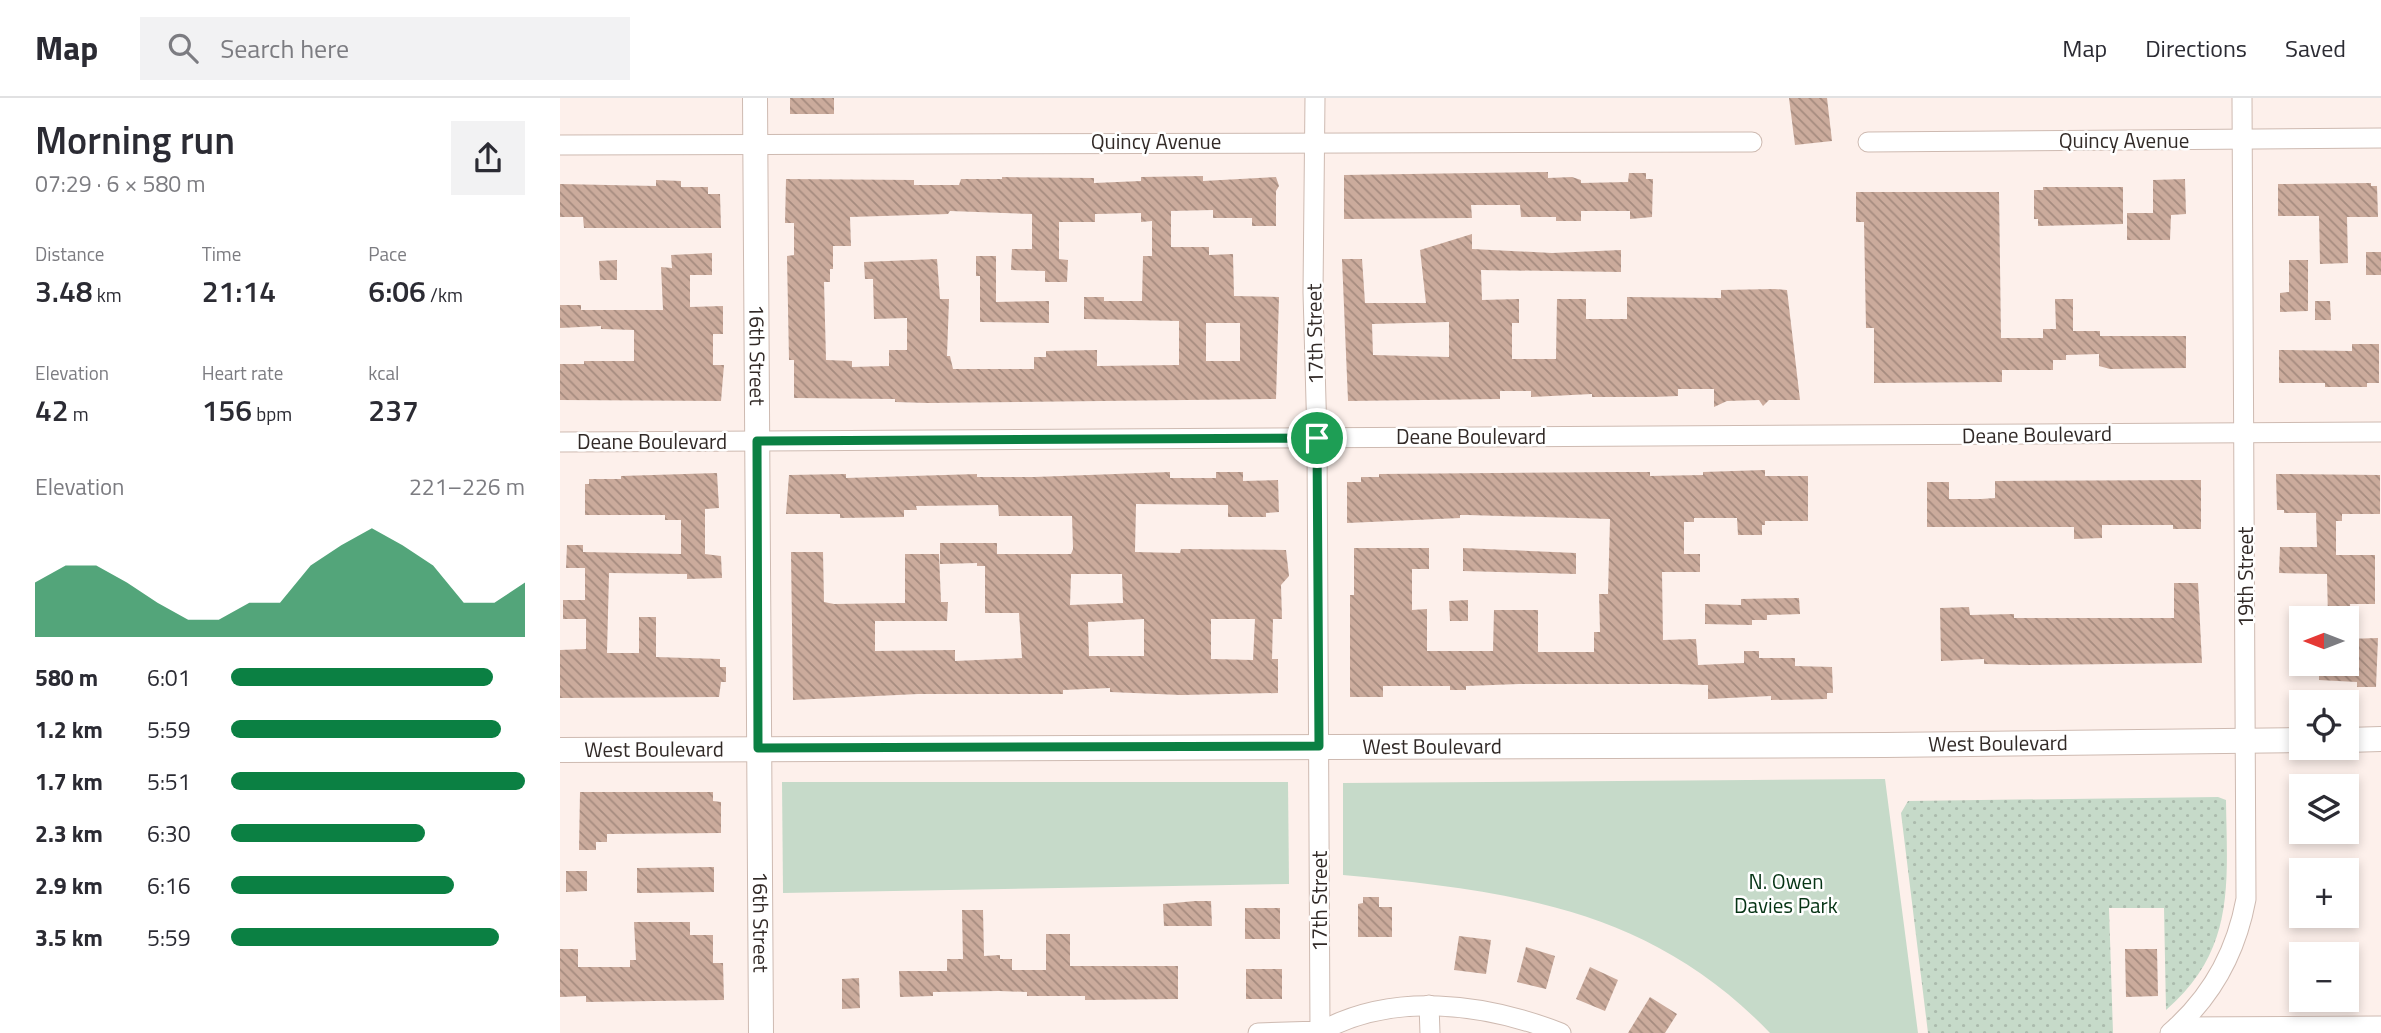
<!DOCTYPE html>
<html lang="en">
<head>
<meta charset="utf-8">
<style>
  body { margin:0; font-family:"Titillium Web",sans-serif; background:#f2f2f3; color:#2b2b33; height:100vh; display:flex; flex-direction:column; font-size:26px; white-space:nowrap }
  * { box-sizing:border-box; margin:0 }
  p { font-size:23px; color:#7c7c81 }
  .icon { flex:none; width:38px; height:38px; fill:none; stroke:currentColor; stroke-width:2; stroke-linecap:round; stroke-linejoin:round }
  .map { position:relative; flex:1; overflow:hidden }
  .sheet { display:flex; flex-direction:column; background:#fff; width:560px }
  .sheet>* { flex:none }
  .needle { width:46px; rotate:270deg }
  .fabs { position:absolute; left:1729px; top:508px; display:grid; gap:14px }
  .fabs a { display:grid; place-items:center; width:70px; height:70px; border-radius:0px; background:#fff; box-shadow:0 4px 10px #0003; font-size:35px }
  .pin { position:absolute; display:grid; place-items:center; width:60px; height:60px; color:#fff; margin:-30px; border:4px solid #fff; border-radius:50%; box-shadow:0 2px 7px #0007 }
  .round { display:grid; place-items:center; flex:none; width:74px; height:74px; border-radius:0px; background:#f2f2f3 }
  .summary { display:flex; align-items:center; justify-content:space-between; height:119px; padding:0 35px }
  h1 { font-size:38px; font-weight:600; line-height:52px }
  .stats { display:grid; grid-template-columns:repeat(3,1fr); gap:10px; height:119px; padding:7px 35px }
  .stats div { display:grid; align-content:center }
  .stats b { font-size:30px; font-weight:600 }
  .stats small { font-size:19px; font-weight:400 }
  .stats p { font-size:19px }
  .chart { height:196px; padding:14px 35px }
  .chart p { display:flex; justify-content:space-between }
  .chart svg { width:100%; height:126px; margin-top:7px; fill:#0b8043; opacity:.7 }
  ul { padding:0 35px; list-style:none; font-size:23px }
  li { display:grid; grid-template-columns:112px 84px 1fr; align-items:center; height:52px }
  li i { height:18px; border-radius:9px; background:#0b8043 }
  header { display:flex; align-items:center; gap:42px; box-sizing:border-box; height:98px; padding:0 35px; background:#fff; border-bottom:2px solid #e1e1e2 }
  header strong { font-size:33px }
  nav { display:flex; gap:38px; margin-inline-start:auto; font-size:24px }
  .search { width:490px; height:63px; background:#f2f2f3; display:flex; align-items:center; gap:18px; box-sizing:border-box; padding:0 24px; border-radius:0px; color:#7c7c81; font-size:26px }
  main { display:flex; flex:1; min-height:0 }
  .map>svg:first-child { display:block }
  .grass { fill:url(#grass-dots) }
  .green { fill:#c6dac9 }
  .building { fill:url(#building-back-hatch); fill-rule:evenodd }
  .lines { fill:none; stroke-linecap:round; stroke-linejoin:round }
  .minor-casing { stroke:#cebab1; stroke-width:21 }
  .tertiary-casing { stroke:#cebab1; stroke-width:26 }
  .minor { stroke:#fff; stroke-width:19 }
  .tertiary { stroke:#fff; stroke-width:24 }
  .route-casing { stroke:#fff; stroke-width:14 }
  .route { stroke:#0b8043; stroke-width:9 }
  .labels { text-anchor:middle; stroke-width:5; stroke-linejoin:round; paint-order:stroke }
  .street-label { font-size:21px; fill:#322a27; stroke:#fff }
  .park-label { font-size:21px; fill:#063415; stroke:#fff }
</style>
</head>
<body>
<header>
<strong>Map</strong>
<div class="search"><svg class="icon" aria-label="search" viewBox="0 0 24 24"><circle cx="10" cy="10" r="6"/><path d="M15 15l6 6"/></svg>Search here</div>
<nav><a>Map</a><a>Directions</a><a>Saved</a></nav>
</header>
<main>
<section class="sheet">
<div class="summary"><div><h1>Morning run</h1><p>07:29 · 6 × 580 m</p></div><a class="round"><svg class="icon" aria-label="share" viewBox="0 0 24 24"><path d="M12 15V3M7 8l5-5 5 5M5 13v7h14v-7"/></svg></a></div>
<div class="stats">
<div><p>Distance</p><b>3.48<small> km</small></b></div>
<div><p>Time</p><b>21:14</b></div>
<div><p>Pace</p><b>6:06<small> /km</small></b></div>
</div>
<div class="stats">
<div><p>Elevation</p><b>42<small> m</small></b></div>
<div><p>Heart rate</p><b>156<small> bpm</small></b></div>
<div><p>kcal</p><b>237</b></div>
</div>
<div class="chart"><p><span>Elevation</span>221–226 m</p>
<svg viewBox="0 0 160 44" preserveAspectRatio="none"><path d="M0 44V25L10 19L20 19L30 25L40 32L50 38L60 38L70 32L80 32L90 19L100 12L110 6L120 12L130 19L140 32L150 32L160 25V44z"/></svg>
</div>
<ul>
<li><b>580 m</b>6:01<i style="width:89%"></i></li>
<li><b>1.2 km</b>5:59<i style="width:92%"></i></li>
<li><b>1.7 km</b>5:51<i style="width:100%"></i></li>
<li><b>2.3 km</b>6:30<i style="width:66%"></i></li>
<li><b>2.9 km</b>6:16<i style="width:76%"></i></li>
<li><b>3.5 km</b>5:59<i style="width:91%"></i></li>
</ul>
</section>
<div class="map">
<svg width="1821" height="935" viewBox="0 0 1821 935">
  <defs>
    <pattern id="grass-dots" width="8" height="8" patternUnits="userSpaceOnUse" patternTransform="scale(1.75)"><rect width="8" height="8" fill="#c6dac9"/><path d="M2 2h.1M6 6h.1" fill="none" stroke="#abbbad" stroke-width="1.8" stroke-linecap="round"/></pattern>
    <pattern id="building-back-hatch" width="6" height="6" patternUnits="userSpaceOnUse" patternTransform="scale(1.75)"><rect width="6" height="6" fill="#cbab9c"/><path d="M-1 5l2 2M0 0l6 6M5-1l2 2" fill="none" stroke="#a58b7f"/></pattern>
  </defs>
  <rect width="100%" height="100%" fill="#fdf0eb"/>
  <path class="grass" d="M1658,699L1666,702C1667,785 1676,852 1606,912L1604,810H1549L1553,935H1368L1341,715L1348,703Z"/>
  <g class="green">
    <path d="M1325,681L1358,935H1210C1089,809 949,793 783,777V685Z"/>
    <polygon points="728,684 729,786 223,795 222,684"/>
  </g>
  <g class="building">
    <rect x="230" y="0" width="44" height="16"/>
    <polygon points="1229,0 1267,0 1272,43 1235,47"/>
    <polygon points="988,74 988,80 1012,79 1021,82 1021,85 1068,84 1069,75 1086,75 1086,81 1093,81 1092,119 1070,121 1070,113 1021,113 1021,123 996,123 996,119 961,119 960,107 911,107 912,120 784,121 784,77"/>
    <path d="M643,78V83L716,79L719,88L716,93V128H692V120H653V112L611,113V149H649V157L673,156L674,198L719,199L716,301L368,305L335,304V301L234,300V262H229L227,158L234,157V125H225L226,81L354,82V87H399L401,81H442V79L534,80V85L581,83V79ZM390,113L472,116V151H452L451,172L485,173V184H507L508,162L499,161V124H535V116L581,115V124L592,123V158H583L582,203H544V199H524V221L619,223V267L537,268V252L486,253V259H474V271H393L390,258H387L389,201H380L377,161L304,164L305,181H313L314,221L347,220V252H329V268L292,269V263L266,262L264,184H270V171H273V148H291L290,119L388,116ZM646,225H680V263H646Z"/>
    <polygon points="1625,81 1626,116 1611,117 1610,142 1567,142 1567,115 1593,115 1593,82"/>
    <polygon points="96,82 121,83 121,89 148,89 148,96 160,96 161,130 24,130 23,119 0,119 0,86 96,88"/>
    <polygon points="1811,85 1811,88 1817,88 1818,119 1787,119 1788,165 1760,166 1759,118 1718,118 1718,86"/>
    <polygon points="1483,89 1563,89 1563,126 1478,128 1478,121 1474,121 1474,92 1483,92"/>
    <polygon points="1296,94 1439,94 1441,240 1483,240 1483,231 1496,231 1495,201 1513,201 1513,233 1540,233 1540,238 1626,238 1626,270 1550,271 1539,268 1539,256 1506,257 1506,262 1493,262 1493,272 1442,272 1442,284 1314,285 1314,230 1306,230 1304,124 1296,124"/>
    <path d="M912,136V151L992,155L1061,152V174L921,172L922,202L959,201V225H952V261H996L997,201H1026V221H1067V199L1161,200V192L1215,191L1227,192L1240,302H1209L1203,308L1199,302L1167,303L1154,309V291H1118V298L1094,299H1032V296L971,299V293H940V301L788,303L782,161H802L805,205H866L860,152ZM889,224V259L813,257L812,226Z"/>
    <rect x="1806" y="154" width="15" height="23"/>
    <polygon points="152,155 152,177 130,177 130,209 163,208 163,236 153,236 153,267 164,267 161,303 0,302 0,266 24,266 24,263 74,263 74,232 41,231 41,228 0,230 0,207 21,207 21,212 103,212 101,169 112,170 111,157"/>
    <polygon points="416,158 436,158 436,204 489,203 489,225 420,224 420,178 416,178"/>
    <polygon points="57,162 57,182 40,182 39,163"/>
    <polygon points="1729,162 1748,162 1748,213 1720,214 1720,195 1729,194"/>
    <polygon points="1755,203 1770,203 1771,222 1755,222"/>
    <polygon points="1792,246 1819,246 1819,285 1807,285 1807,289 1765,289 1765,285 1719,285 1719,252 1792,253"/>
    <polygon points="1205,372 1205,378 1248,378 1248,423 1205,423 1205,427 1202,427 1202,437 1178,437 1177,420 1134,420 1134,424 1124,424 1124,456 1140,456 1140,474 1102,474 1103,542 1136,541 1138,567 1184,565 1184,553 1199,553 1199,560 1235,560 1235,568 1272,569 1273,595 1267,595 1267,601 1211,602 1211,598 1148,601 1148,587 1117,586 959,586 906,588 906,592 890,592 890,588 823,588 823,599 790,599 790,497 794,497 794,450 869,450 869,471 852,471 852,512 867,511 867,553 933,553 934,512 978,512 978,554 1034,554 1034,534 1040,534 1039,496 1048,496 1050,421 908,417 900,417 900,420 787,425 787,384 801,384 801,379 819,379 819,376 1059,374 1090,374 1090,378 1143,377 1143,374"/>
    <path d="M610,374V380H656V374H683V383L718,382L719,414L706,415V419H668V407L576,406L575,454L620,455L621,451L726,452L729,478L721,487L722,521H713L712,561H718V595L621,597L550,594V590L503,592V596H358L233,602L231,454H263L264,504L274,506L345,505V456H379L381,504H388L387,523H315V553L395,552V563L462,560L459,515H425V468H417V465L380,466V445H437V456H511L513,451L512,418H439L438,407L356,408L357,412H344V419L280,420V416H226L229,377L286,376V380L417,376V379H474ZM511,476H562L563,505L510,507ZM584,521V558H529L528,524ZM651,521H695L693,562L651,561Z"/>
    <polygon points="157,375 159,410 145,411 145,456 161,458 162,480 127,481 127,476 49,475 47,555 79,555 79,519 96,519 96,559 160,561 160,569 166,569 166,584 161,584 159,599 0,600 0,552 26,551 26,521 3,521 3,502 25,502 25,470 6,470 7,447 23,447 23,454 121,456 121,422 105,422 105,417 25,417 25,386 29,386 29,381 61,381 61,378"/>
    <polygon points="1716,376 1820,377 1820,416 1782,416 1782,423 1776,423 1776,457 1815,457 1815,506 1790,506 1791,520 1768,520 1767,476 1719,475 1720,449 1757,449 1756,415 1724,415 1724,412 1717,412"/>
    <polygon points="1641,382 1641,431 1613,431 1613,427 1542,427 1542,440 1514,441 1514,429 1367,429 1367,384 1389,384 1389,401 1421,401 1435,400 1435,383"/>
    <polygon points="903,450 1016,455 1016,476 903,473"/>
    <polygon points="1614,485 1638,485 1642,565 1468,567 1424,566 1424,561 1381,563 1380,510 1409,509 1410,517 1454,516 1454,520 1614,520"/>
    <polygon points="1239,500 1240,516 1207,517 1207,522 1192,522 1192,527 1145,526 1145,506 1181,507 1181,501"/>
    <polygon points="908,502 908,523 890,523 889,503"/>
    <polygon points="1818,540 1816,589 1797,589 1797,584 1759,582 1759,565 1787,565 1787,541"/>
    <polygon points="20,694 153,694 153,703 161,704 161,735 47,736 47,744 36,744 36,752 19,752"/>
    <polygon points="154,769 154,794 77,795 77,770"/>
    <polygon points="6,773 27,773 27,793 6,794"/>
    <polygon points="803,799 819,799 819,809 832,809 832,839 798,839 798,806 803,805"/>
    <polygon points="635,803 651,803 652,828 604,828 603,806"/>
    <rect x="685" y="810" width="35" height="31"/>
    <polygon points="402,812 423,812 424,858 440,857 440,861 452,861 452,872 486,872 486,836 510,836 510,868 618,868 618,901 525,902 525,898 467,898 467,894 439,893 373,894 373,898 340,899 339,873 387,873 387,861 403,861"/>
    <polygon points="74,824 130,824 130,837 153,837 153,865 163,865 164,902 26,904 26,898 0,899 0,851 18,851 18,869 70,869 70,862 76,862"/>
    <polygon points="899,838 931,842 926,876 894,872"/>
    <polygon points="966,849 995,858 986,891 957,884"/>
    <polygon points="1565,851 1597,851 1598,898 1566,899"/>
    <polygon points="1030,869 1058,882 1045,913 1016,901"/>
    <rect x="686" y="871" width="36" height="30"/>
    <polygon points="299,880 300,910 282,911 282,881"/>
    <polygon points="1090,899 1117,916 1105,935 1068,935"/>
  </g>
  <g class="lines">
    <defs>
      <g id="minor">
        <polyline points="1308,44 1821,40"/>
        <polyline points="0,47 1192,44"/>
        <polyline points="0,344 1821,334"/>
        <polyline points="869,907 870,935"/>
        <polyline points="1617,929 1821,928"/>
        <polyline points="698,935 760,933 757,340 753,194 755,0"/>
        <path d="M758,935C832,893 924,905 1001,935"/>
        <path d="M1610,935C1652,899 1676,855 1686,801L1682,0"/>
      </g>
      <g id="tertiary">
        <path id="s1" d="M195,0L201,935"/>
        <polyline points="1787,642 1821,641"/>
        <path id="s2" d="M0,652L1325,647L1741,642"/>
      </g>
    </defs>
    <use href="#minor" class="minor-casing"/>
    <use href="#tertiary" class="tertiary-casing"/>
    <use href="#minor" class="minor"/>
    <use href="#tertiary" class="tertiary"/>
  </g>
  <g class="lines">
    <defs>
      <polygon id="route" points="757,340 759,648 198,650 197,343"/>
    </defs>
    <use href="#route" class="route-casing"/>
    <use href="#route" class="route"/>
  </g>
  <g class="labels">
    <g class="street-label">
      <text x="1564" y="50">Quincy Avenue</text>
      <text x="596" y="51">Quincy Avenue</text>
      <text transform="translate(755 236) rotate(-91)" y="7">17th Street</text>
      <text dy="7" stroke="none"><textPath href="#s1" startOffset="257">16th Street</textPath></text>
      <text transform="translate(1477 337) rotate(-1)" y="7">Deane Boulevard</text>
      <text x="911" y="346">Deane Boulevard</text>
      <text x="92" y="351">Deane Boulevard</text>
      <text transform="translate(1686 479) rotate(-90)" y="7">19th Street</text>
      <text dy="7" stroke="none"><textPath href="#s2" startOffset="1438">West Boulevard</textPath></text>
      <text dy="7" stroke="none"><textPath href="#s2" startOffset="872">West Boulevard</textPath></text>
      <text dy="7" stroke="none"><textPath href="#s2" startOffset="94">West Boulevard</textPath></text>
      <text transform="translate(760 803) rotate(-90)" y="7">17th Street</text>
      <text dy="7" stroke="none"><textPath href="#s1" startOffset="824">16th Street</textPath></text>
    </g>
    <g class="park-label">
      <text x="1226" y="791">N. Owen<tspan x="1226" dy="24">Davies Park</tspan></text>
    </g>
  </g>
</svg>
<div class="fabs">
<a><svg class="needle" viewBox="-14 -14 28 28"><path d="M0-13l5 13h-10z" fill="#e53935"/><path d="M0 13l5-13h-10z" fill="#7c7c81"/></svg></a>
<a><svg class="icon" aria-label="locate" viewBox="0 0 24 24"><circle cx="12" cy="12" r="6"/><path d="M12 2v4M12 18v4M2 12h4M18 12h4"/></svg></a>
<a><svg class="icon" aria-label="layers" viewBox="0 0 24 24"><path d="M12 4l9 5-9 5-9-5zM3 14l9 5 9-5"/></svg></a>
<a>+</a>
<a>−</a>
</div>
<div class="pin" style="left:757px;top:340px;background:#1e9e55"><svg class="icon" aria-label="arrive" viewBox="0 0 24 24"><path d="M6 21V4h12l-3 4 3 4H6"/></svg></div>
</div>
</main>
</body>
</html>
